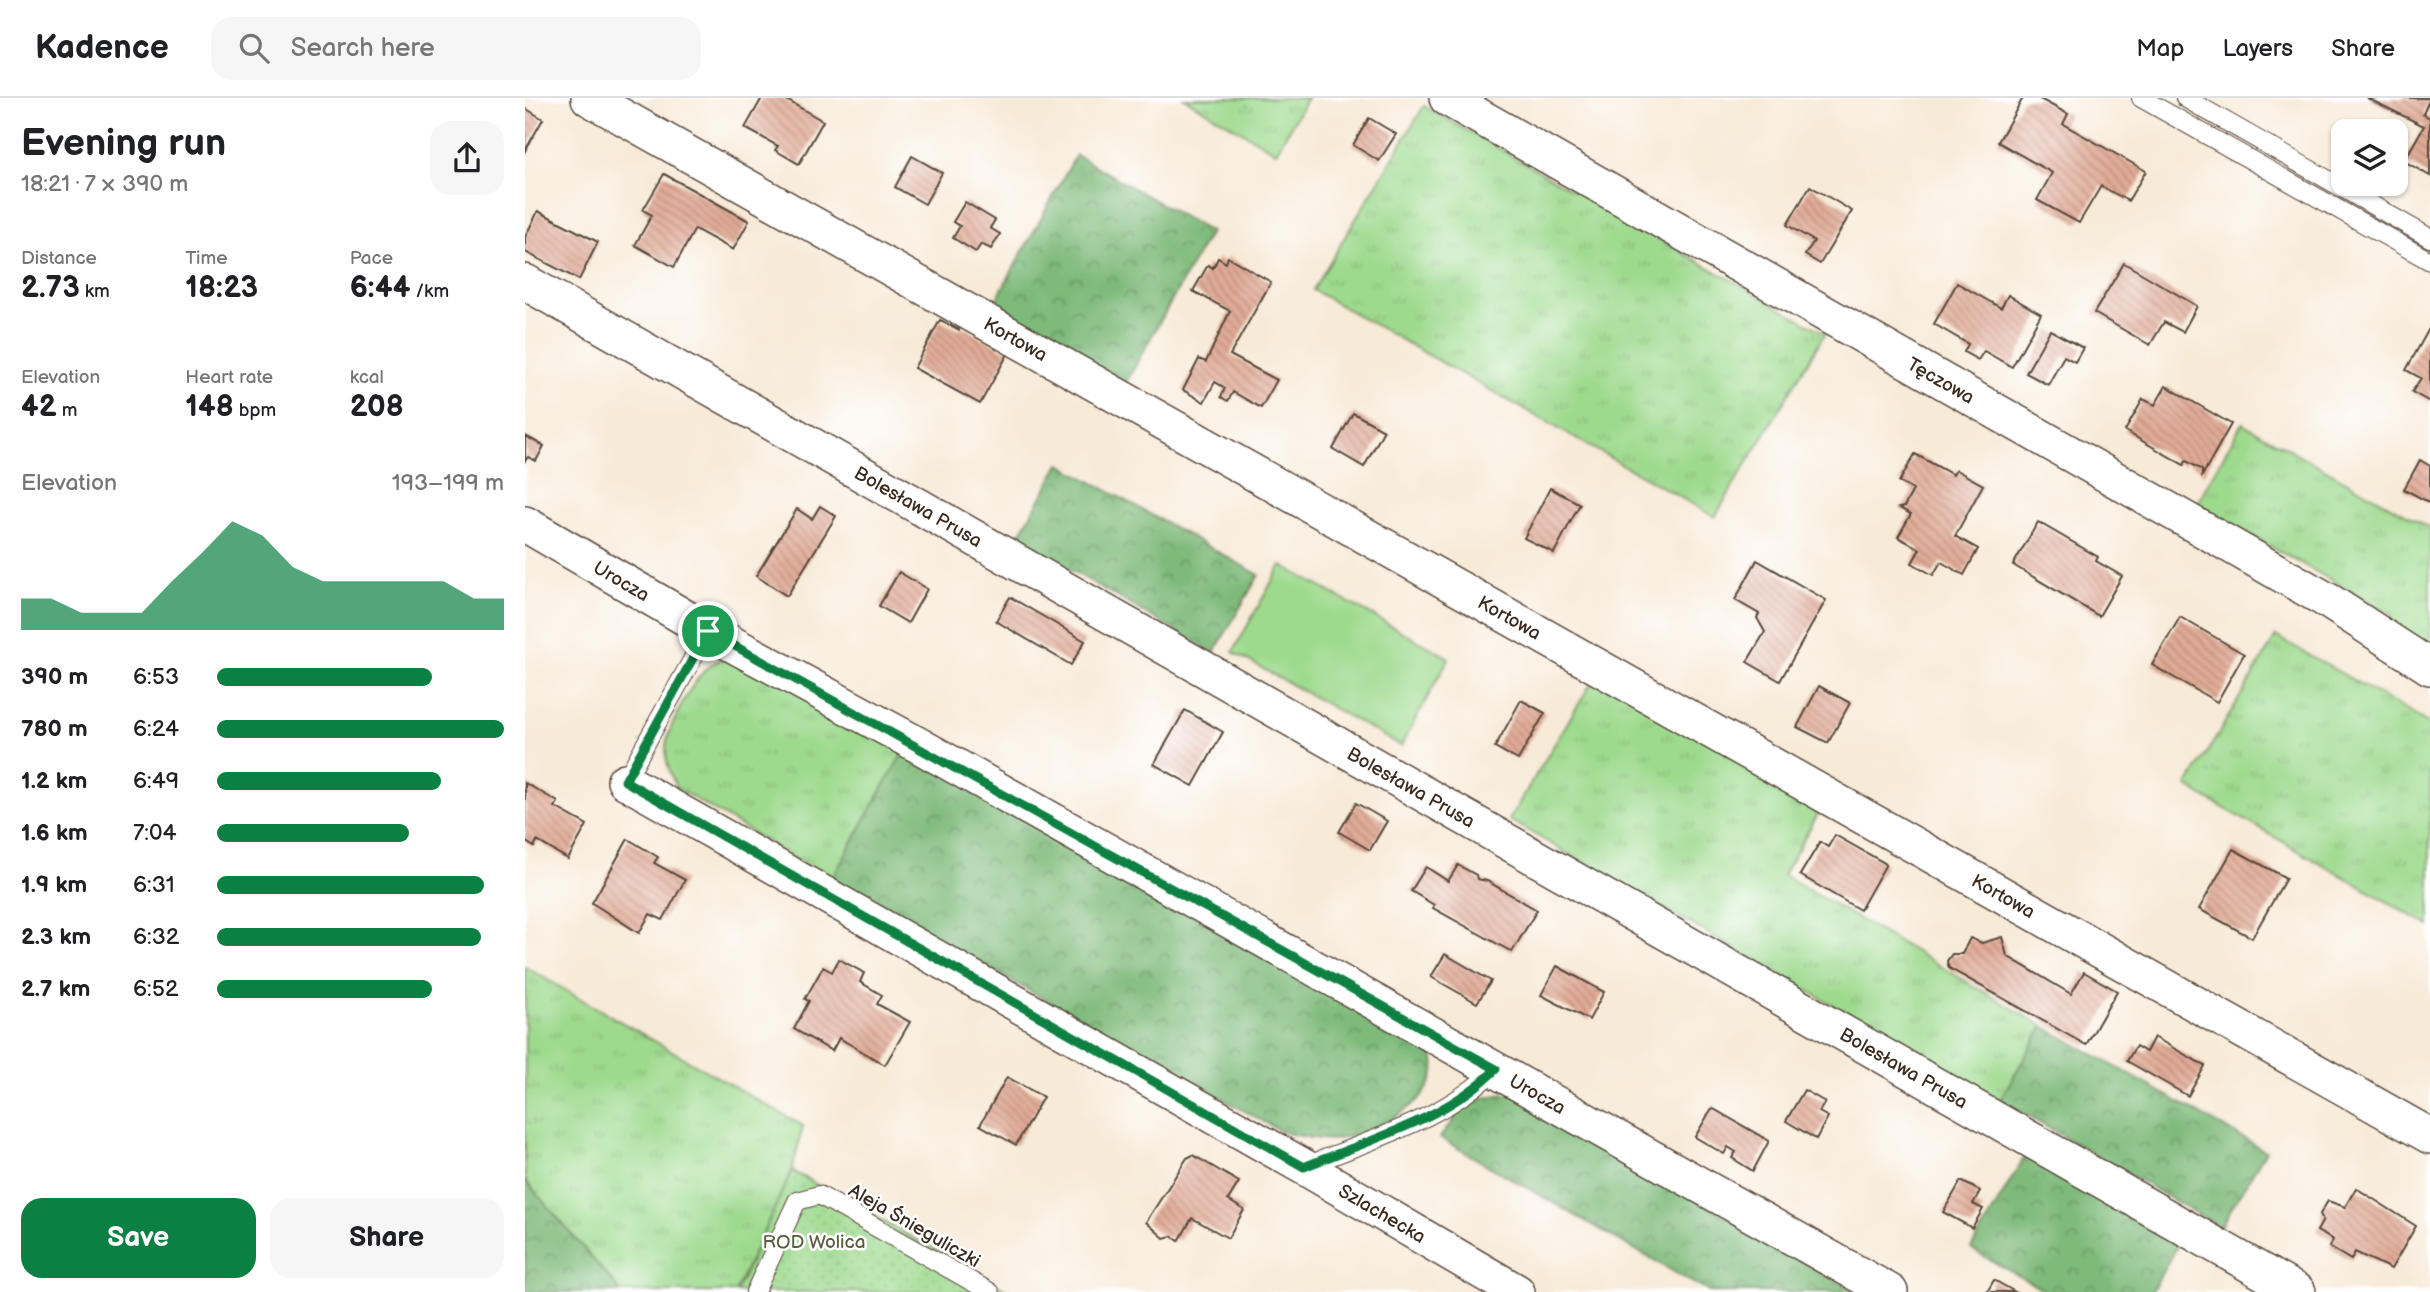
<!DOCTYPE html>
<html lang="en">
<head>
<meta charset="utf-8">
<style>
  body { margin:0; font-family:"Balsamiq Sans",sans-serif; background:#f6f6f6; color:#202124; height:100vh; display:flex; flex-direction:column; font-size:26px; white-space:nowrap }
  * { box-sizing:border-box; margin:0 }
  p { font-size:23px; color:#757577 }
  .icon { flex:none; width:38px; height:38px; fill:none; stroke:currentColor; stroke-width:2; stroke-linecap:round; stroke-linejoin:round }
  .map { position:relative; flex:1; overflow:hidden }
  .panel { display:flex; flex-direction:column; background:#fff; width:525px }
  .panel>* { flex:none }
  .tools { position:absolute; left:1806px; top:21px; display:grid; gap:14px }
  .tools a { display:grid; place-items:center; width:77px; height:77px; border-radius:14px; background:#fff; box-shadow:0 2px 5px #0004; font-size:35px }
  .pin { position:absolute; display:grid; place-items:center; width:60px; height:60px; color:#fff; margin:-30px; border:4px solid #fff; border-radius:50%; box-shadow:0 2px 7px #0007 }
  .round { display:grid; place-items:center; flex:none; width:74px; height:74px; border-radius:21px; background:#f6f6f6 }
  .overview { display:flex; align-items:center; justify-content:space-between; height:119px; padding:0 21px }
  h1 { font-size:38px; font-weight:700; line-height:52px }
  .metrics { display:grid; grid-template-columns:repeat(3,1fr); gap:10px; height:119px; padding:7px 21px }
  .metrics div { display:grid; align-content:center }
  .metrics b { font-size:30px; font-weight:700 }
  .metrics small { font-size:19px; font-weight:400 }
  .metrics p { font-size:19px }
  .chart { height:196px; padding:14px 21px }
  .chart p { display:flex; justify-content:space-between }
  .chart svg { width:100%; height:126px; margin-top:7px; fill:#0b8043; opacity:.7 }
  .cta { display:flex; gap:14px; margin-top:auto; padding:14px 21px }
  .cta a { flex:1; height:80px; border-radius:21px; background:#0b8043; color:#fff; font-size:28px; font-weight:700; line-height:80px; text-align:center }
  .cta a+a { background:#f6f6f6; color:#202124 }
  ul { padding:0 21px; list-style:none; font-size:23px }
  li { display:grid; grid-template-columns:112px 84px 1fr; align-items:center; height:52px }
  li i { height:18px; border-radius:9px; background:#0b8043 }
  header { display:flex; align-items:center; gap:42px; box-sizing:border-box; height:98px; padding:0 35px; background:#fff; border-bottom:2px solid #e0e0e0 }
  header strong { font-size:33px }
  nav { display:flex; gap:38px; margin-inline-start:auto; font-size:24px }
  .search { width:490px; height:63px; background:#f6f6f6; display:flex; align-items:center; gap:18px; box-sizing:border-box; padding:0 24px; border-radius:21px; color:#757577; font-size:26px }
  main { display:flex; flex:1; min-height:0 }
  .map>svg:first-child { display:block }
  .grass { fill:url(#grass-tufts); stroke:#6c8256; stroke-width:2 }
  .forest { fill:url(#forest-crowns); stroke:#5c724c; stroke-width:2 }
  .garden { fill:url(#garden-dots); stroke:#6c8256; stroke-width:2 }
  .pitch { fill:#9eda8e; stroke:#6c8256; stroke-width:2 }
  .building { fill:url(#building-back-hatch) }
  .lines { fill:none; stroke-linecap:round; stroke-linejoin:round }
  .service-casing { stroke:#57473a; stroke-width:20 }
  .minor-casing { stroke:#57473a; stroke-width:38 }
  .service { stroke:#fff; stroke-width:18 }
  .minor { stroke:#fff; stroke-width:35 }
  .route-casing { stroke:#fff; stroke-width:14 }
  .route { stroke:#0b8043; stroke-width:9 }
  .labels { text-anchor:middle; stroke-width:5; stroke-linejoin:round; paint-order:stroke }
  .street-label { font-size:19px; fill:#3b2a1e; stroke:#fff }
  .park-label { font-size:19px; fill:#595f40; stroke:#fff }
</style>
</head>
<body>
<header>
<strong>Kadence</strong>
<div class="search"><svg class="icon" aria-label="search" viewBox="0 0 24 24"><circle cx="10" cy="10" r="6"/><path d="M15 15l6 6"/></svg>Search here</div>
<nav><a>Map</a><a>Layers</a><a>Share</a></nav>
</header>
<main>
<section class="panel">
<div class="overview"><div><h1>Evening run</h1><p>18:21 · 7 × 390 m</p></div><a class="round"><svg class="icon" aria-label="share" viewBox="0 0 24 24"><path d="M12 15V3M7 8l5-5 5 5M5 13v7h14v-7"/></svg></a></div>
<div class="metrics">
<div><p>Distance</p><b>2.73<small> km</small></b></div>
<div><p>Time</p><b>18:23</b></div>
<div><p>Pace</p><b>6:44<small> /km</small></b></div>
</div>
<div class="metrics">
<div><p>Elevation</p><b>42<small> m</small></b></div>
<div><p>Heart rate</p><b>148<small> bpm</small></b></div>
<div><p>kcal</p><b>208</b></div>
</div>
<div class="chart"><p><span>Elevation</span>193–199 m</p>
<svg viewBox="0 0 160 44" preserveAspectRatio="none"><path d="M0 44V33L10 33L20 38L30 38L40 38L50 27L60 17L70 6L80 11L90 22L100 27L110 27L120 27L130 27L140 27L150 33L160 33V44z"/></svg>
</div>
<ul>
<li><b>390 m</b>6:53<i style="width:75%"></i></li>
<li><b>780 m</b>6:24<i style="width:100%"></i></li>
<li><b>1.2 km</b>6:49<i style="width:78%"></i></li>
<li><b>1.6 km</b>7:04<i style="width:67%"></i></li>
<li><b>1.9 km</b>6:31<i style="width:93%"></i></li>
<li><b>2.3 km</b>6:32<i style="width:92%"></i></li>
<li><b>2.7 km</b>6:52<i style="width:75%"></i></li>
</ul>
<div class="cta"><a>Save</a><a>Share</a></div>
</section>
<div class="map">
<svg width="1905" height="1194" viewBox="0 0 1905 1194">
  <defs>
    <pattern id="grass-tufts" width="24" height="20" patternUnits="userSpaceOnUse" patternTransform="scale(1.75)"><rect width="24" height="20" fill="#9eda8e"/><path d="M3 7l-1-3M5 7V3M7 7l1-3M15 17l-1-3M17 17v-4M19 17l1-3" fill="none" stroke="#89bb7a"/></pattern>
    <pattern id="forest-crowns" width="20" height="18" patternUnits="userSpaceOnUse" patternTransform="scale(1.75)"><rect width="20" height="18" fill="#7eba79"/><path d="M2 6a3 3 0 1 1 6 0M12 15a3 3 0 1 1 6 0" fill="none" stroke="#689763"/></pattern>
    <pattern id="garden-dots" width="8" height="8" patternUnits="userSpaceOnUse" patternTransform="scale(1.75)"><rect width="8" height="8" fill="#9eda8e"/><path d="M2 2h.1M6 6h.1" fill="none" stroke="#89bb7a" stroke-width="1.8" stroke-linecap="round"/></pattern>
    <pattern id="building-back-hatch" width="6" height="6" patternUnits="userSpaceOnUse" patternTransform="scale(1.75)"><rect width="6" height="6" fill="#e1ab97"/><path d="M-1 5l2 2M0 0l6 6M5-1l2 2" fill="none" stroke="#b88b7b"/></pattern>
  </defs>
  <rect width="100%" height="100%" fill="#fff"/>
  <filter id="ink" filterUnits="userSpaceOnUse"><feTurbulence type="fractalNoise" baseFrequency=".0143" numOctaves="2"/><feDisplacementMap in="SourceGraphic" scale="14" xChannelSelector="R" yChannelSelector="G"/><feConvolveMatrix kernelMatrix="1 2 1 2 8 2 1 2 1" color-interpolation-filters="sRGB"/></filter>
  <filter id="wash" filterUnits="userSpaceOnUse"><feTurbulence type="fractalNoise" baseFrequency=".00686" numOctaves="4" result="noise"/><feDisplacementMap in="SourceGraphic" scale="28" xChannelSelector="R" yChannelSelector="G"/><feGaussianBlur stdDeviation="1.57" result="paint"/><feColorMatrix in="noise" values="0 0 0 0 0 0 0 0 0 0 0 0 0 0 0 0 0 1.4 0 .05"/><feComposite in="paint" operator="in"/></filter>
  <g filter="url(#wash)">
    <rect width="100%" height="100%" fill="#f7ead7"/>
    <g class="grass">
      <polygon points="659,0 782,0 751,54"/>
      <polygon points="899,8 1300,235 1190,419 788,192"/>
      <polygon points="1717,325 1905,430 1905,552 1866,527 1867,516 1671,407"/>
      <polygon points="1751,538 1905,626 1905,828 1662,689"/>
      <path d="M206,557L381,649L306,782L152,690C146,678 141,667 141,653C140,633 167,584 182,570C189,564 198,560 206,557Z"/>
      <polygon points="1071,577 1298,707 1258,777 1518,928 1475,1002 984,722"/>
      <polygon points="0,869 278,1028 267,1073 210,1194 96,1194 0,1082"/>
    </g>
    <g class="forest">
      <polygon points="551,57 685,134 600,286 466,211"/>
      <polygon points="535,366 734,477 689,555 492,441"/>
      <path d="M381,649L907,953C924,1001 851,1033 812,1041C797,1044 775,1037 759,1035L306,782Z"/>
      <polygon points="1518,928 1741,1053 1695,1129 1475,1002"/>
      <path d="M987,995L1331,1194H1184L915,1040C942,1004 942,1001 987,995Z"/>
      <polygon points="1501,1056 1655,1143 1626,1194 1522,1194 1446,1151"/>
      <polygon points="0,1082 96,1194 0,1194"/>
    </g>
    <polygon class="garden" points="267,1073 486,1194 211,1194"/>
    <polygon class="pitch" points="756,467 924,560 876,648 708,554"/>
    <g id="blocks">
      <g class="building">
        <polygon points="237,0 258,0 298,23 274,66 250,52 253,48 220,30"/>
        <polygon points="1498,0 1513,0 1543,16 1538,26 1621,73 1603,103 1576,88 1554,125 1512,102 1527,75 1473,44"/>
        <polygon points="1842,0 1905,0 1898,16 1905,20 1905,78 1879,63 1899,28"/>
        <polygon points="0,10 18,21 0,53"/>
        <polygon points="844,20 871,36 854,63 828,47"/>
        <polygon points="387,58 417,75 400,106 370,89"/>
        <polygon points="139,76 224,123 208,152 170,131 149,169 110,147 127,117 118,112"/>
        <polygon points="1285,88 1327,113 1295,166 1280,157 1289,143 1262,127"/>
        <polygon points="440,104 470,122 465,130 475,136 466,151 456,146 451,154 428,140 435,128 428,124"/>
        <polygon points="13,113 73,144 54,182 0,154 0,139"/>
        <polygon points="703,159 746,184 705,257 752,282 736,310 708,294 703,303 696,299 700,290 690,284 679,304 658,292 674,261 681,264 705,213 668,193 683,167 688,170 693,160 701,165"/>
        <polygon points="1599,165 1672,208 1658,234 1639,224 1625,247 1569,215"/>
        <polygon points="1432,185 1476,210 1483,197 1516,216 1487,269 1459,253 1453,262 1439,254 1443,246 1409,226"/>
        <polygon points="415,222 434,232 436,228 484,254 455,306 389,270"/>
        <polygon points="1905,229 1905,304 1887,294 1896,280 1881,272"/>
        <polygon points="1525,232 1558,250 1550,264 1539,258 1523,287 1501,275"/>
        <polygon points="1641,288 1706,326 1677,378 1677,372 1661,363 1659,367 1600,333 1618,301 1630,307"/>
        <polygon points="828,315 859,332 839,369 808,351"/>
        <polygon points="0,338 19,348 11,363 3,359 0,363"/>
        <polygon points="1390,356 1428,377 1431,372 1458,387 1430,438 1453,451 1439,477 1416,464 1408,477 1387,465 1395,451 1373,439 1386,416 1374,410 1379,409 1388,392 1374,384"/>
        <polygon points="1895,362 1905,368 1905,405 1879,391"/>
        <polygon points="1025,390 1055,406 1029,455 999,440"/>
        <polygon points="295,408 311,418 262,498 231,478 272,411 287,421"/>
        <polygon points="1513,424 1573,459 1571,463 1597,478 1574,518 1488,467"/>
        <polygon points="1232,462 1301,502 1255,583 1222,564 1240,534 1232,520 1234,516 1210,502"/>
        <polygon points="374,474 402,491 383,525 354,508"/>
        <polygon points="485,499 560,543 546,567 471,523"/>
        <polygon points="1655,519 1719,556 1692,604 1627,567"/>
        <polygon points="1294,588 1325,605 1303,645 1272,629"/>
        <polygon points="996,602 1020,615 993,662 970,649"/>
        <polygon points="660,612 698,634 668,688 629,666"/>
        <polygon points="0,685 33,704 30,709 62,727 43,761 12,743 9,749 0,743"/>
        <polygon points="831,705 862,723 845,752 814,734"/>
        <polygon points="1310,737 1361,766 1335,812 1275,777 1295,744 1303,749"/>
        <polygon points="103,741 133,759 129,765 160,782 138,822 125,816 114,835 67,805"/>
        <polygon points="1708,751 1761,780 1727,840 1674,811"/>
        <polygon points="933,767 951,777 952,781 962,783 1012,812 987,854 908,810 909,807 886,793 901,769 923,783"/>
        <polygon points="1477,839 1482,858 1546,896 1559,874 1592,893 1561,947 1424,870 1422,863 1427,856 1437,856 1445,840 1457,845"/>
        <polygon points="920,856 966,883 952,905 906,879"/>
        <polygon points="314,861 339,875 335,884 357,897 352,906 385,924 360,967 314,940 307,953 269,931 284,903 280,901 298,869 307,874"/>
        <polygon points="1032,868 1079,894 1064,922 1016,897"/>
        <polygon points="1629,939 1680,968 1663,998 1602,963 1611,948 1621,954"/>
        <polygon points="482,979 518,999 491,1047 455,1027"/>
        <polygon points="1279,992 1300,1004 1294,1014 1303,1019 1291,1041 1261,1023"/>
        <polygon points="1187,1010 1244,1043 1228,1073 1207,1060 1211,1054 1203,1049 1199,1056 1170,1039"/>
        <polygon points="668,1057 714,1084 703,1102 719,1112 703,1140 667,1120 654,1143 646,1138 639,1140 621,1124 662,1060"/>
        <polygon points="1436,1083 1455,1093 1448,1106 1458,1111 1447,1130 1418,1114"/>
        <polygon points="1831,1090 1891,1128 1866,1171 1830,1154 1826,1162 1804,1149 1808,1142 1792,1133 1798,1122 1795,1116 1803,1103 1820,1109"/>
        <polygon points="1469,1182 1490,1194 1462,1194"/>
      </g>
    </g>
  </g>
  <g filter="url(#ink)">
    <use href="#blocks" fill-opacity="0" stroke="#57473a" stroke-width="2"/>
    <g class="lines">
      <defs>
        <g id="service">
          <polyline points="1616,0 1905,163"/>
          <polyline points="1660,0 1905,140"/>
          <polyline points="100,683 183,533"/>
          <path d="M779,1069C844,1042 921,1021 971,970"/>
          <polyline points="230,1194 272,1103 294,1097 465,1194"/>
        </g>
        <g id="minor">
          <path id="s1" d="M64,0L1905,1038"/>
          <path id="s2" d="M922,0L1805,504L1905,569"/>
          <path id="s3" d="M0,184L1773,1194"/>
          <path id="s4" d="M0,426L183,533L386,643L1365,1194"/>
          <path id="s5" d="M100,683L779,1069L992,1194"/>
        </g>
      </defs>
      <use href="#service" class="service-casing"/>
      <use href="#minor" class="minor-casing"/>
      <use href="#service" class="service"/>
      <use href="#minor" class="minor"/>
    </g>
  </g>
  <g class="lines" filter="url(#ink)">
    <defs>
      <path id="route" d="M183,533L971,971C921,1021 844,1042 779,1069L100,683Z"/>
    </defs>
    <use href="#route" class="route-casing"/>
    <use href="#route" class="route"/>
  </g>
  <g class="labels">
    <g class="street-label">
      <text dy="7" stroke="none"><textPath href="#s1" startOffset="490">Kortowa</textPath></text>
      <text dy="7" stroke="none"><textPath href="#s2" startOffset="569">Tęczowa</textPath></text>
      <text dy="7" stroke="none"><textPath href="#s3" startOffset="453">Bolesława Prusa</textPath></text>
      <text dy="7" stroke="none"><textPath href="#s4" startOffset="112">Urocza</textPath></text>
      <text dy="7" stroke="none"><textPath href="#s1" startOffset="1057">Kortowa</textPath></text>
      <text dy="7" stroke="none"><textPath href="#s3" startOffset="1020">Bolesława Prusa</textPath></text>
      <text dy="7" stroke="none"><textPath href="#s1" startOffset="1624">Kortowa</textPath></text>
      <text dy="7" stroke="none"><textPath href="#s3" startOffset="1587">Bolesława Prusa</textPath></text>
      <text dy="7" stroke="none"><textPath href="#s4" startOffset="1162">Urocza</textPath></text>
      <text dy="7" stroke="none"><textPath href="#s5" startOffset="872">Szlachecka</textPath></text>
      <text transform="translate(390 1127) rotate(30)" y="7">Aleja Śnieguliczki</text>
    </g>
    <g class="park-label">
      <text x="289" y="1150">ROD Wolica</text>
    </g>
  </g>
</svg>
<div class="tools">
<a><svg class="icon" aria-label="layers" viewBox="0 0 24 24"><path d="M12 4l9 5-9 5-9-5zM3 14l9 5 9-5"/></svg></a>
</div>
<div class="pin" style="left:183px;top:533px;background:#1e9e55"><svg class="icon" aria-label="arrive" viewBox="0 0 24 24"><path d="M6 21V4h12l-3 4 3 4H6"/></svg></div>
</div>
</main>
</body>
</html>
